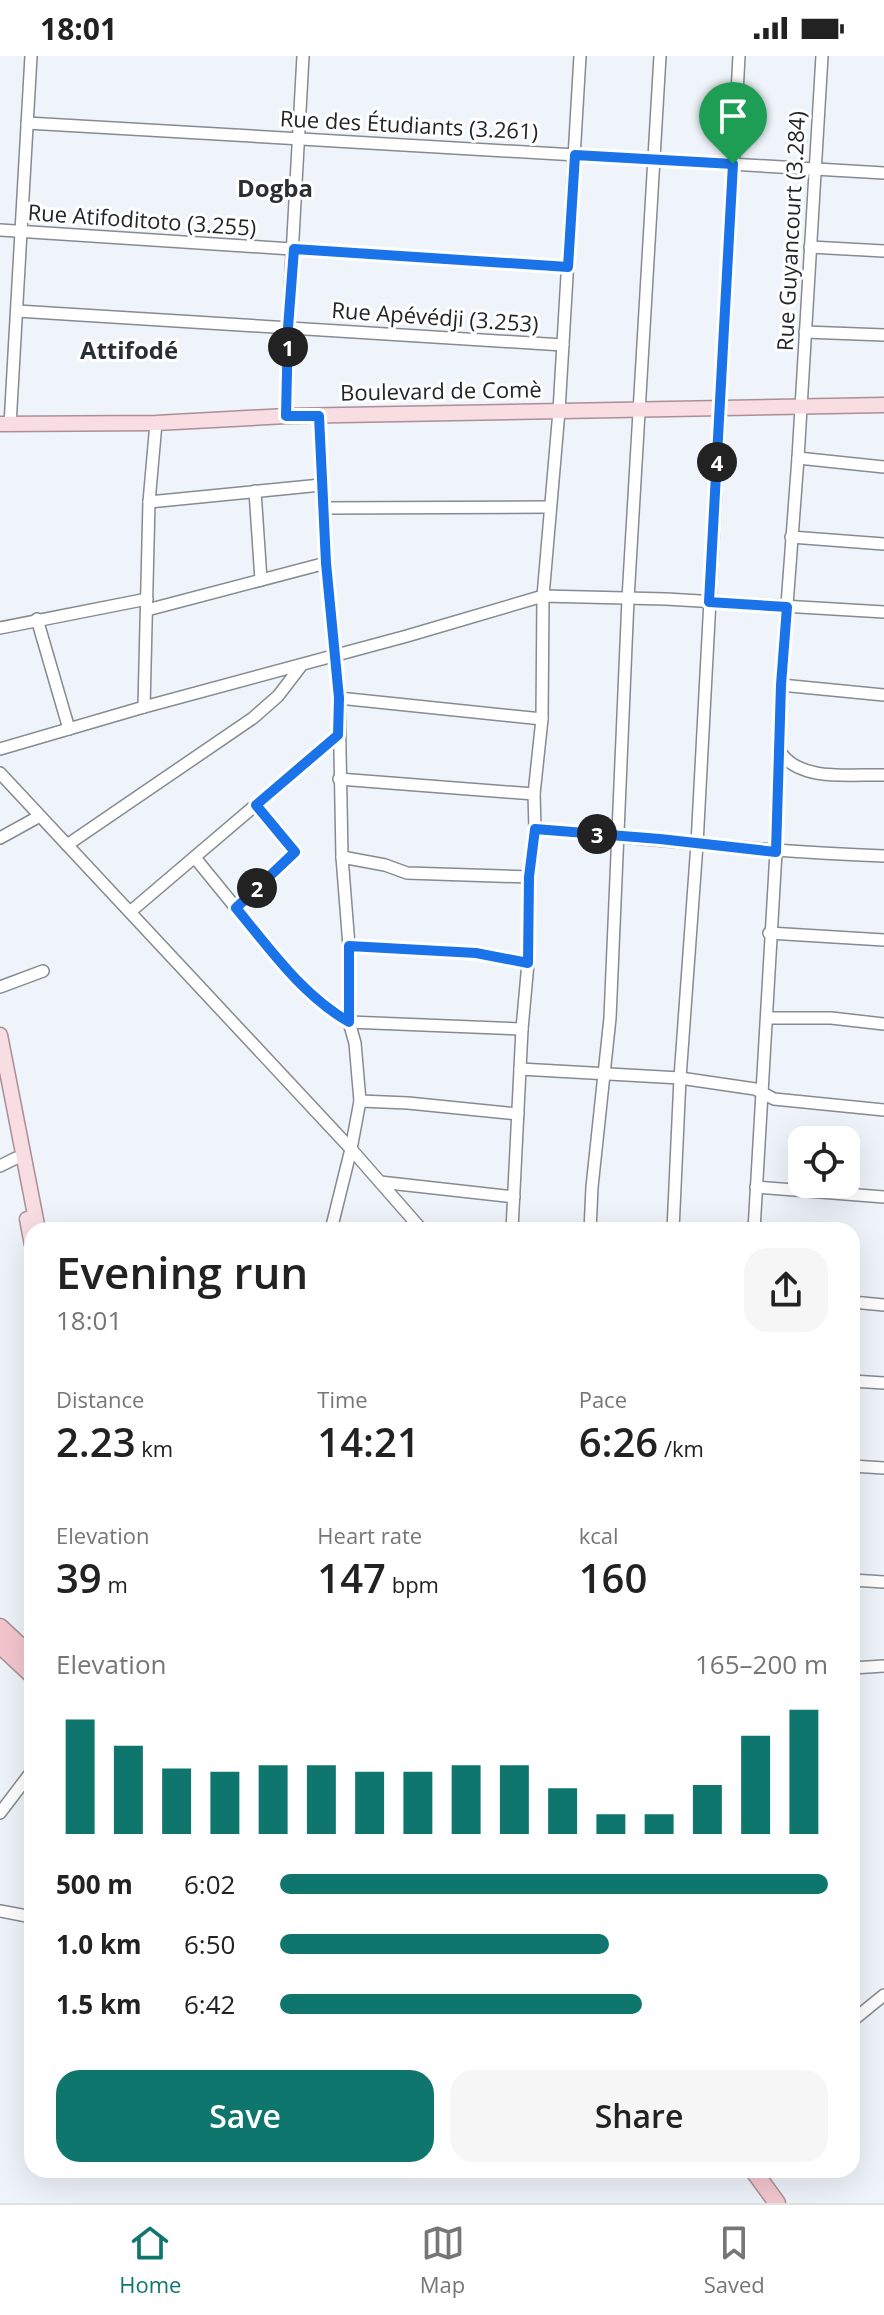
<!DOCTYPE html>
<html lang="en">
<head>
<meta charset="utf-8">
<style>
  body { margin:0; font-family:"Open Sans",sans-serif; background:#f6f6f6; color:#222; height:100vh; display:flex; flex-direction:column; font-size:30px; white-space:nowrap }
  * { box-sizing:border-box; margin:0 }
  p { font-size:26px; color:#767676 }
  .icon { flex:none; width:44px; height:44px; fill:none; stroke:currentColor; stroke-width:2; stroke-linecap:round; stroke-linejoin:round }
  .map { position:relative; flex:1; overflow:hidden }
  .sheet { position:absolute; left:24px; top:1166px; width:836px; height:956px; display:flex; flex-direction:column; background:#fff; border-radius:24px; box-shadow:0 8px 32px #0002 }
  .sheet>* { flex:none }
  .controls { position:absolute; left:788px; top:1070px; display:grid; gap:16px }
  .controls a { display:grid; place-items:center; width:72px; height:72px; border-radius:16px; background:#fff; box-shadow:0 8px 32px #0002; font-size:40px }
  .pin { position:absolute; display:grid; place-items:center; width:68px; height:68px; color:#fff; margin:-82px -34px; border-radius:50% 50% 50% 0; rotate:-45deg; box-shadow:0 0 8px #0007 }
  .pin .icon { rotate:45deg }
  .km { position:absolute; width:40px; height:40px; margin:-20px; border-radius:50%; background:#222; color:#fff; font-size:22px; line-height:40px; text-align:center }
  .round { display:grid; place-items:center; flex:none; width:84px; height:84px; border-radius:24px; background:#f6f6f6 }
  .overview { display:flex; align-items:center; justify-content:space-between; height:136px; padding:0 32px }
  h1 { font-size:44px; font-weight:600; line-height:60px }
  .figures { display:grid; grid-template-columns:repeat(3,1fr); gap:12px; height:136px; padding:8px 32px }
  .figures div { display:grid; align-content:center }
  .figures b { font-size:40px; font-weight:600 }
  .figures small { font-size:22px; font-weight:400 }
  .figures p { font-size:22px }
  .chart { height:224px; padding:16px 32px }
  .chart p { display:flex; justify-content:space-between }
  .chart svg { width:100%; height:144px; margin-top:8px; stroke:#0f766e; stroke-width:6 }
  .cta { display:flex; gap:16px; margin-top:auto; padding:16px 32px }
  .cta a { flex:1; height:92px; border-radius:24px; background:#0f766e; color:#fff; font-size:32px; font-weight:600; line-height:92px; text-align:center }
  .cta a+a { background:#f6f6f6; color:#222 }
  ul { padding:0 32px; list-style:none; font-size:26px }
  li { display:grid; grid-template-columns:128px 96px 1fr; align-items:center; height:60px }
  li i { height:20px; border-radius:10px; background:#0f766e }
  .status { display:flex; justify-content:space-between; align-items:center; height:56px; padding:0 40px; background:#fff; direction:ltr }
  .status svg { height:22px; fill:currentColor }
  .menu { display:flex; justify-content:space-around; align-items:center; height:112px; border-top:2px solid #e0e0e0; background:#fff; font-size:22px; color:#767676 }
  .menu a { display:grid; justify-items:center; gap:4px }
  .menu .current { color:#0f766e }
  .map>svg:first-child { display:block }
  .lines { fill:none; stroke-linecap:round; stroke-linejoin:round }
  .minor-casing { stroke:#858b90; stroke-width:14 }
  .major-casing { stroke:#ab8f95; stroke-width:17 }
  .highway-casing { stroke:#ab8f95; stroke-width:19 }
  .minor { stroke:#fff; stroke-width:11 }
  .major { stroke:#f8dde2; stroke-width:14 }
  .highway { stroke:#f4c7cf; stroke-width:16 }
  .route-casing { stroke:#fff; stroke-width:16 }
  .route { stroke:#1a73e8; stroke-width:10 }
  .labels { text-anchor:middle; stroke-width:6; stroke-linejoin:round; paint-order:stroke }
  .street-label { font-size:22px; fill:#232628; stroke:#fff }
  .neighbourhood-label { font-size:24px; font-weight:bold; fill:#2a2f33; stroke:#fff }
</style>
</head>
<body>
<div class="status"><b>18:01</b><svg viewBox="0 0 49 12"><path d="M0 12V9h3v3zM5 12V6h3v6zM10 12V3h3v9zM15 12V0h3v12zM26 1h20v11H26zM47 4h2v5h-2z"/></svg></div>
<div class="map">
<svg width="884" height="2147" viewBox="0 0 884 2147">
  <rect width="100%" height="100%" fill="#eef4fa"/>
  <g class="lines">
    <defs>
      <g id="minor">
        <polyline points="27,67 884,117"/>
        <polyline points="0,174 568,211"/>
        <polyline points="810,191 884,195"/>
        <polyline points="17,255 563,289"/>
        <polyline points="805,276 884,279"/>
        <polyline points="286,360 288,272 303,0"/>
        <polyline points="319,360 326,507 339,642 342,801 349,890 349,966 355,987 360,1045 351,1093 331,1174"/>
        <polyline points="10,369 31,0"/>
        <polyline points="798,402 884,411"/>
        <polyline points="255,435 261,524"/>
        <polyline points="149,446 321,429"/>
        <polyline points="323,452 550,451"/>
        <polyline points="791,481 884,488"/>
        <polyline points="147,554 326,507"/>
        <polyline points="37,563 69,673"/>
        <polyline points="0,572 147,543"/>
        <polyline points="781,629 884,639"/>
        <polyline points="339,642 542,663"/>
        <polyline points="144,651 149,446 156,367"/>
        <polyline points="0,693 144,651 407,580 543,540 666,543 884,556"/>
        <path d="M781,697C801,726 851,718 884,719"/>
        <polyline points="0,717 351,1093 422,1174"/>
        <polyline points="339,723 534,738"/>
        <path d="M535,773C651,783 767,796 884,800"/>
        <polyline points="0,782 38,761"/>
        <polyline points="67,789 253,662 278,640 301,610"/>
        <polyline points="342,801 385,809 407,817 529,821"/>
        <polyline points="196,803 236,852 295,796 256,749"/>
        <path d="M236,852C270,893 302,939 349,966L522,973"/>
        <polyline points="130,856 338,679"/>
        <polyline points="769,877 884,884"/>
        <polyline points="349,890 476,897 528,907"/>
        <polyline points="0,931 43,915"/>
        <polyline points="767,962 831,962 884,968"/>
        <polyline points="520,1013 680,1022 755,1033 774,1043 884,1054"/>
        <polyline points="360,1045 408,1047 518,1058"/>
        <polyline points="0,1110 16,1102"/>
        <polyline points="380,1126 514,1141"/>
        <polyline points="756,1131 884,1141"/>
        <polyline points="512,1174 522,973 528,907 529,821 535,773 534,738 542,663 543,540 559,355 580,0"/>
        <polyline points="590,1174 592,1131 610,962 628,543 660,0"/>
        <polyline points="673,1174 680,1022 697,788 739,0"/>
        <polyline points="754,1174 776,796 781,629 798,402 822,0"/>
        <polyline points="852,1246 884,1249"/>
        <polyline points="852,1325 884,1327"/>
        <polyline points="852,1410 884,1412"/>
        <polyline points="852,1524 884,1526"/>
        <polyline points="852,1612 884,1610"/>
        <polyline points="0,1757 32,1715"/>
        <polyline points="0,1855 32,1861"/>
        <polyline points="852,1965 884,1939"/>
      </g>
      <g id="major">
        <polyline points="0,368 156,367 286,360 884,349"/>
        <polyline points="0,979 38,1174"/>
        <polyline points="27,1163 32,1189"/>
      </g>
      <g id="highway">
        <polyline points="0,1571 32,1601"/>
        <polyline points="0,1589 32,1619"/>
        <polyline points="753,2114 777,2147"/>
      </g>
    </defs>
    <use href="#minor" class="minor-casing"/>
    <use href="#major" class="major-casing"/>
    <use href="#highway" class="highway-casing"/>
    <use href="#minor" class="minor"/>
    <use href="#major" class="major"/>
    <use href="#highway" class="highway"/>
  </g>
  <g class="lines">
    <defs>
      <path id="route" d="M575,99L733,108L709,546L787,551L781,629L776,796L660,783L535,773L529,821L528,907L476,897L349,890V966C302,939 270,893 236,852L295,796L256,749L338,679L339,642L326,507L319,360H286L288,272L294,193L568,211Z"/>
    </defs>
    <use href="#route" class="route-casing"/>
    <use href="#route" class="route"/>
  </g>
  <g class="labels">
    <g class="street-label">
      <text transform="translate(409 69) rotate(3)" y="8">Rue des Étudiants (3.261)</text>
      <text transform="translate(142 164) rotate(4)" y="8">Rue Atifoditoto (3.255)</text>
      <text transform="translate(791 175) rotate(-87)" y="8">Rue Guyancourt (3.284)</text>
      <text transform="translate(435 261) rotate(4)" y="8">Rue Apévédji (3.253)</text>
      <text transform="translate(441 335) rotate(-1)" y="8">Boulevard de Comè</text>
    </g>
    <g class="neighbourhood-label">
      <text x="275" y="141">Dogba</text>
      <text x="129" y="303">Attifodé</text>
    </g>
  </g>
</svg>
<div class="controls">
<a><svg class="icon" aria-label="locate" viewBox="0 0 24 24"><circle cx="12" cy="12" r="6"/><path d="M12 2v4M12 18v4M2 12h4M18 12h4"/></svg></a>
</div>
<div class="pin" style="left:733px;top:108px;background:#1e9e55"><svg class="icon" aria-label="arrive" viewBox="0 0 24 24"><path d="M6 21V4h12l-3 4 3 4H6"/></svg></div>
<b class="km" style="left:288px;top:291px">1</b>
<b class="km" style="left:257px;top:832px">2</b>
<b class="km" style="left:597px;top:778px">3</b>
<b class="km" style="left:717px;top:406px">4</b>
<section class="sheet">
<div class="overview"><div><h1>Evening run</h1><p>18:01</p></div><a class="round"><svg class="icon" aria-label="share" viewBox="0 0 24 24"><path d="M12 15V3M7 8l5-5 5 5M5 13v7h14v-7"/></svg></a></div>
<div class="figures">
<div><p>Distance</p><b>2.23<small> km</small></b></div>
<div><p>Time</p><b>14:21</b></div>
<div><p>Pace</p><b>6:26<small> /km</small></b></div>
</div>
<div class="figures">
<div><p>Elevation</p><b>39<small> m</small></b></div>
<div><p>Heart rate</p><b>147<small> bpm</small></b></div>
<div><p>kcal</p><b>160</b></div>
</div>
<div class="chart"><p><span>Elevation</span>165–200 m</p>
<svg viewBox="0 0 160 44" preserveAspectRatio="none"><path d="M5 44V9M15 44V17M25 44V24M35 44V25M45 44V23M55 44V23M65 44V25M75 44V25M85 44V23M95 44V23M105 44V30M115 44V38M125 44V38M135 44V29M145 44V14M155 44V6"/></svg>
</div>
<ul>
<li><b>500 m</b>6:02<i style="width:100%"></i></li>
<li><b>1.0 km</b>6:50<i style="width:60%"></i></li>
<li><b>1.5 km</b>6:42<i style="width:66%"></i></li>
</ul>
<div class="cta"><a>Save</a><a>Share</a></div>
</section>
</div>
<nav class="menu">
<a class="current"><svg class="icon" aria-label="home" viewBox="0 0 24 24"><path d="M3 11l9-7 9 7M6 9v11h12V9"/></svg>Home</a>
<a><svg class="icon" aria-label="map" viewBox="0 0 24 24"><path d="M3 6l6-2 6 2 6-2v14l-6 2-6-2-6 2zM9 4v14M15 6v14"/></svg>Map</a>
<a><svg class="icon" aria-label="saved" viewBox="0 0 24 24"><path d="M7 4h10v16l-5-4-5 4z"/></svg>Saved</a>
</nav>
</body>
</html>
